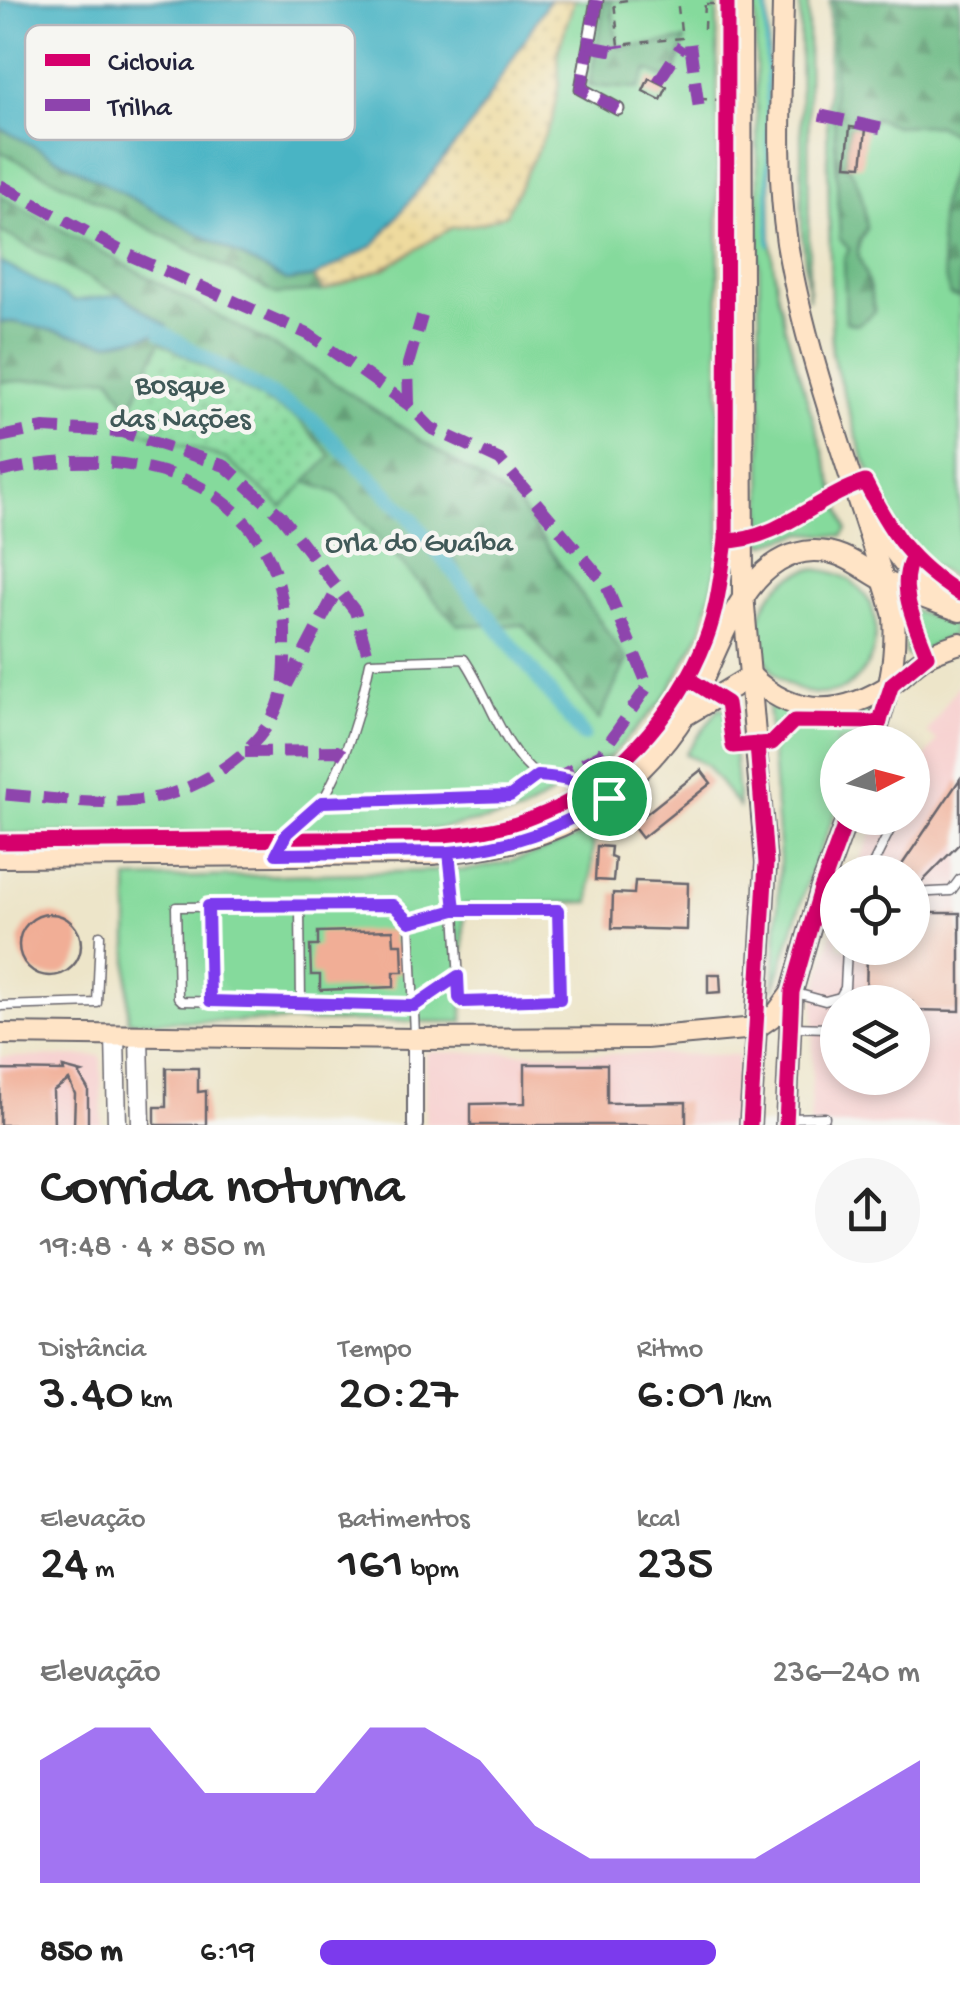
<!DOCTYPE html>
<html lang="pt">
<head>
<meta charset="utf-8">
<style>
  body { margin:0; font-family:"Gochi Hand",sans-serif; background:#f6f6f6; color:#222; height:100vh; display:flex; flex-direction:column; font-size:38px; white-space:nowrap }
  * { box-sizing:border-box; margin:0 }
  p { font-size:32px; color:#767676 }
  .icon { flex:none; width:55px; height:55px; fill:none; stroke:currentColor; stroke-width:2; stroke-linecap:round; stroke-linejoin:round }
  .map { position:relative; height:1125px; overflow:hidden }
  .sheet { display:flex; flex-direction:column; background:#fff; flex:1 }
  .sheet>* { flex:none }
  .needle { width:65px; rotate:84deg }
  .tools { position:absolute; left:820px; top:725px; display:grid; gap:20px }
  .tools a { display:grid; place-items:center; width:110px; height:110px; border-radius:50%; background:#fff; box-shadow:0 5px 15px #0003; font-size:50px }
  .pin { position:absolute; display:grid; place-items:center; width:85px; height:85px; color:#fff; margin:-42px; border:5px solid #fff; border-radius:50%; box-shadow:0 2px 10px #0007 }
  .round { display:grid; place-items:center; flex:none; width:105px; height:105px; border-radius:52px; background:#f6f6f6 }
  .summary { display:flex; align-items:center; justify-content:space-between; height:170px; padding:0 40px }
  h1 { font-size:55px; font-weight:600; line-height:75px }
  .stats { display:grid; grid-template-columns:repeat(3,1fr); gap:15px; height:170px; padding:10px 40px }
  .stats div { display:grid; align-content:center }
  .stats b { font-size:50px; font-weight:600 }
  .stats small { font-size:28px; font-weight:400 }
  .stats p { font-size:28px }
  .chart { height:280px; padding:20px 40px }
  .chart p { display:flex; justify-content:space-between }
  .chart svg { width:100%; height:180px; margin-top:10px; fill:#7c3aed; opacity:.7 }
  ul { padding:0 40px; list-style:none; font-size:32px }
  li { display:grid; grid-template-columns:160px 120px 1fr; align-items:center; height:75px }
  li i { height:25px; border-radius:12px; background:#7c3aed }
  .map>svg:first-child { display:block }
  .built { fill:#f7d0cf; fill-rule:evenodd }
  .green { fill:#85da9c; stroke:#547e6c; stroke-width:2.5 }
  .forest { fill:url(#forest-firs); stroke:#476e60; stroke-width:2.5 }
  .sand { fill:url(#sand-dots); stroke:#887e6c; stroke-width:2.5 }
  .garden { fill:url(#garden-dots); stroke:#547e6c; stroke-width:2.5 }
  .water { fill:#48b4c4; stroke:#356b80; stroke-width:2.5 }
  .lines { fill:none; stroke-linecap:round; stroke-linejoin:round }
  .stream { stroke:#48b4c4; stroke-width:4 }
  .canal { stroke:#48b4c4; stroke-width:15 }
  .building { fill:#f1ae96 }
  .service-casing { stroke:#69666d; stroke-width:11 }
  .pedestrian-casing { stroke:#69666d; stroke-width:15 }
  .minor-casing { stroke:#69666d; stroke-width:18 }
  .tertiary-casing { stroke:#69666d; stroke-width:21 }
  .secondary-casing { stroke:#69666d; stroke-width:24 }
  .path { stroke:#69666d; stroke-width:2.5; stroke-dasharray:8 8; stroke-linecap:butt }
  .service { stroke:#fff; stroke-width:8 }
  .pedestrian { stroke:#fff; stroke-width:11 }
  .minor { stroke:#fff; stroke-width:14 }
  .tertiary { stroke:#fff; stroke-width:18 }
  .secondary { stroke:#ffe4c6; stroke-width:20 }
  .quiet { stroke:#8e44ad; stroke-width:12; stroke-dasharray:25 12; stroke-linecap:butt }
  .cycleway-casing { stroke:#f6f6f2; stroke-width:21 }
  .cycleway { stroke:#d6006c; stroke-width:15 }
  .route-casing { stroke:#fff; stroke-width:20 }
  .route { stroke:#7c3aed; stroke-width:12 }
  .labels { text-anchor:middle; stroke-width:9; stroke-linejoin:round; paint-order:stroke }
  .park-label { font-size:30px; fill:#405958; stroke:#f6f6f2 }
  .key { fill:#f6f6f2; stroke:#b6b6bb; stroke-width:2.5 }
  .key-label { font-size:28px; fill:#22223b }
</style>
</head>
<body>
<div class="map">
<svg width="960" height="1125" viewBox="0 0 960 1125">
  <defs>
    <pattern id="forest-firs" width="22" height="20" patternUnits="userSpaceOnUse" patternTransform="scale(2.5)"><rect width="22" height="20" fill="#6cba84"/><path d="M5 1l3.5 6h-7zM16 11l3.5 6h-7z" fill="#58976d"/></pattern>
    <pattern id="sand-dots" width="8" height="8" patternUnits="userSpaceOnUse" patternTransform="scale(2.5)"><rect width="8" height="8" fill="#eeda9e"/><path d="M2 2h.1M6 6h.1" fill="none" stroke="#ccbb89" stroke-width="1.8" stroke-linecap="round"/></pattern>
    <pattern id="garden-dots" width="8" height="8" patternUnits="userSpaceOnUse" patternTransform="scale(2.5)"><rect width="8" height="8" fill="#85da9c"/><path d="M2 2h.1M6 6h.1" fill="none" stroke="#73bb87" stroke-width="1.8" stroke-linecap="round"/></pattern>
  </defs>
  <rect width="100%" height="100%" fill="#f6f6f2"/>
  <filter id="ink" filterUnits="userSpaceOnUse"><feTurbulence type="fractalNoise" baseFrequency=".01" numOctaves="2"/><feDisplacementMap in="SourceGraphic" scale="20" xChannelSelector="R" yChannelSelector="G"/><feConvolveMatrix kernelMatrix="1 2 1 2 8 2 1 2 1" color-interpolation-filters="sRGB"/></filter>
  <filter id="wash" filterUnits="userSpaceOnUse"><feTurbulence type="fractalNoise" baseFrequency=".0048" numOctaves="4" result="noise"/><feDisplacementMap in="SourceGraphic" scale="40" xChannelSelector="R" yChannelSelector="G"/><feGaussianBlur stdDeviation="2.25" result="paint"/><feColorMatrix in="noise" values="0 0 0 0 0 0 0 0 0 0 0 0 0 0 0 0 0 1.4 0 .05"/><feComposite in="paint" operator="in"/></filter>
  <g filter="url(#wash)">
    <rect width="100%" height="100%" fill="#ede5c9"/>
    <g class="built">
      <path d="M960,682V1125H810L815,998L837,914L838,948H912V872H855L879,818H912L913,776L937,740L927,733ZM838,1002H912V1078H838Z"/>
      <polygon points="426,1052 738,1055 738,1125 425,1125"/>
      <polygon points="101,1056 102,1125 0,1125 0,1057"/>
    </g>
    <g class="green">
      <polygon points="549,0 717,0 720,554 702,630 664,699 610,757 522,813 423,832 0,834 0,322 14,322 121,295 74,301 0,262 0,128 287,281 314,277 374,245 474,121"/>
      <polygon points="755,0 768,0 771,245 776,286 785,327 847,530 842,536 804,533 763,545"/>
      <polygon points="800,0 808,0 809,300 802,232"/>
      <polygon points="830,0 960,0 960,582 928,563 895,527 862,454 832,355 827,117"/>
      <path d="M810,569C911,572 884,712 806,692C794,689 782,683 774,673C743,631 763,583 810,569Z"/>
      <polygon points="903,606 951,624 954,634 910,657 906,654"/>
      <path d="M768,704C804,720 830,714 867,707L873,711L864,742H838L837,809L809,877L774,990L780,859Z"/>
      <polygon points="720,707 725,710 730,748 734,748 739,807 706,765 685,754"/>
      <path d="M594,829L590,902L464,905L463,1022L128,1021V879L468,870C514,863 553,850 594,829Z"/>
    </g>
    <g class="forest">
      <polygon points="605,0 611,0 618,48 685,40 673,81 647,70 638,89 589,86"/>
      <path d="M834,0H960V298L950,295C941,268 936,220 944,192C950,171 957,160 959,138L937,125L895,126L875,118L866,129L850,128L846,164C861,181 864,206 867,228C851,254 860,255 867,279C871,290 872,301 875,312L857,325L846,322L844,260L849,249L840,239L833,104Z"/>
      <polygon points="0,128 287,281 314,277 324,291 276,294 0,151"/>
      <polygon points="0,196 299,360 517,503 627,660 599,720 523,625 458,625 337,493 137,420 110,377 0,382 0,322 166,326 121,295 0,231"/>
    </g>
    <polygon class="sand" points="549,0 574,0 558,52 559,82 552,120 506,214 483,223 451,228 385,268 324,291 314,277 374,245 474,121"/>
    <polygon class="garden" points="160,342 299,420 331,456 282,507 226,459 123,425"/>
    <g class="water">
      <polygon points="0,0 549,0 474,121 374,245 314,277 287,281 0,128"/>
      <polygon points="0,262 74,301 121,295 166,325 162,333 108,343 14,322 0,322"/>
    </g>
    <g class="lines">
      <polyline class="stream" points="766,0 769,245"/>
      <polyline class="canal" points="162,333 311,418 409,516 583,735"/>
    </g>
    <g id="blocks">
      <g class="building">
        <polygon points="649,78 667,87 661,100 643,91"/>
        <polygon points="850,127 866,129 862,166 846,165"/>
        <polygon points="701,770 711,783 642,838 632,825"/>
        <polygon points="960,779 960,843 919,885 912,885 912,872 897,872"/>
        <polygon points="597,846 611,847 610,856 615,858 613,881 595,880"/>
        <polygon points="635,881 688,883 687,930 612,928 613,893 634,894"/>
        <polygon points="912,913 960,913 960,1011 912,1010 912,1002 866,1002 867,948 912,948"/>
        <circle cx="50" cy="945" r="31"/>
        <polygon points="393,930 394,944 402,944 403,972 394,972 394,987 320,990 320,975 311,975 310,946 318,946 318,932"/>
        <polygon points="708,974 720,974 721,992 708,993"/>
        <polygon points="525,1064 607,1064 607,1103 686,1102 686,1125 471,1125 471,1104 525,1103"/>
        <polygon points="63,1068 82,1073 79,1074 88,1089 88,1125 74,1125 75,1094 69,1080 53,1091 54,1125 0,1125 0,1070 64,1071"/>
        <polygon points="166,1068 198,1068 198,1092 206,1091 206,1125 155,1125 155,1107 166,1107"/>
      </g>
    </g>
  </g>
  <g filter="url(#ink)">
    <use href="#blocks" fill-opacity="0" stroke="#69666d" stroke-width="2.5"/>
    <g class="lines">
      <defs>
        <g id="service">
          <path d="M537,775C502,749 489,695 464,659L370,662C360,712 347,757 322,802L510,796L537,775L591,785L605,795"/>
          <polyline points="276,854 287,833 322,802"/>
          <polyline points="869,872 896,818"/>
          <polyline points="912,893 951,891 960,879"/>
          <polyline points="818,902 838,909"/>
          <polyline points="208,906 210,1001"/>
          <polyline points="300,907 301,1004"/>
          <polygon points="455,910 559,910 560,999 460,1000"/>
          <polyline points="410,921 455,910 449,856"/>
          <polyline points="796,993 825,1001 840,997 845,988 847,948"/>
          <polyline points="0,1006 97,1003 100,935"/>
          <polyline points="793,1027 828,1028"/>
          <polyline points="415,1035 410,921 393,905 176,907 178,997 182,1001 414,1006 458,976"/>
          <polyline points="790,1118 825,1117"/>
        </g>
        <polyline id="pedestrian" points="597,0 581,89 618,109"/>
        <polyline id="minor" points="415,1125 415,1039"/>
        <g id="tertiary">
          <polyline points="115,1036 117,1125"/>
          <polyline points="139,1036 141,1125"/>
        </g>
        <g id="secondary">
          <polyline points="741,0 743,594 766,863 750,1125"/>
          <path d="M783,0C782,80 775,163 787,243C808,370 859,492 894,616C897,662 887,699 873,742"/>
          <polyline points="873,523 907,568 950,600"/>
          <path d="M686,715L751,676C794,719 844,716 893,683C904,675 913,665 924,658C934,651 948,647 960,643"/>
          <path d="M0,857L432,854C496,848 559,837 611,796C640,772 668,742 687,711C718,659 740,554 813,551C846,550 862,570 889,583C911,594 936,602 960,611"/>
          <polyline points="0,1034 415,1039 646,1038 756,1028 776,1014 792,992"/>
          <polyline points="786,1125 792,992 821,889 847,818"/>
        </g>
      </defs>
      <use href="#service" class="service-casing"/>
      <use href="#pedestrian" class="pedestrian-casing"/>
      <use href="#minor" class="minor-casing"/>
      <use href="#tertiary" class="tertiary-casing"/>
      <use href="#secondary" class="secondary-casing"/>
      <g class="path">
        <polyline points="627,0 614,2 619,45 682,38 677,0"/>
        <polyline points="706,4 719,4"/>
        <polyline points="704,29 705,0"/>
        <polyline points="699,99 723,100"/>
      </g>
      <use href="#service" class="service"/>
      <use href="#pedestrian" class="pedestrian"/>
      <use href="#minor" class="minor"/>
      <use href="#tertiary" class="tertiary"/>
      <use href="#secondary" class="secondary"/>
      <g class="quiet">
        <polyline points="597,0 581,89 618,109"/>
        <polyline points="690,44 700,116"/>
        <polyline points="588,46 620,52 619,45"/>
        <polyline points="658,82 682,45"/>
        <polyline points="820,115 884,129"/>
        <polyline points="0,185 127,254 308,334 409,405 431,428 500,460 605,583 648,686 601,754 558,777"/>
        <polyline points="409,405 408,364 422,316"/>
        <polyline points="0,437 43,428 122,432 225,466 281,516 355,611 370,662"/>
        <path d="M0,472C66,455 163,456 221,500C264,532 284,578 285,631C285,651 286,672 282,692C271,743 214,781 167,795C118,809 51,798 0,794"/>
        <polyline points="287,685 338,588"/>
        <polyline points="245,752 337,751 345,756"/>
      </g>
      <defs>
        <g id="cycleway">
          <path d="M726,541C779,540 817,497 865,482C892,535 910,562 960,594"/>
          <polyline points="687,678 727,703 733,746 772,743 794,721 880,722"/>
          <path d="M873,742L892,684L927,655C917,627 896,588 912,559"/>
          <path d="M0,842L429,838C465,835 500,831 534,818C610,790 678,713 706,639C718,607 721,574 726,541L727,0"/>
          <polyline points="750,1125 766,863 757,744"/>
          <polyline points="786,1125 792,992 821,889 847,818"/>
        </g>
      </defs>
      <use href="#cycleway" class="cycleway-casing"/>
      <use href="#cycleway" class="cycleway"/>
    </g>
  </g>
  <g class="lines" filter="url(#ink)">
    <defs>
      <path id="route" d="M609,798C554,830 513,847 449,852L455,910L410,922L393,905L208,906L210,1001L414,1006L458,976L459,998L463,1002L560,999L558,910H455L449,852L276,854L287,833L322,802L510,796L537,776C563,777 587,783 609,798"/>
    </defs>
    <use href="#route" class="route-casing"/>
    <use href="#route" class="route"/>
  </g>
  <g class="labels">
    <g class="park-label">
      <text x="180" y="393">Bosque<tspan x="180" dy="34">das Nações</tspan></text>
      <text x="419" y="551">Orla do Guaíba</text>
    </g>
  </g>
  <rect x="25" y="25" width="330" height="115" rx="15" class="key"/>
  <rect x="45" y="54" width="45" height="12" fill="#d6006c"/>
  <rect x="45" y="99" width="45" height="12" fill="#8e44ad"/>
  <g class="key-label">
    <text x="108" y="70">Ciclovia</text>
    <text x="108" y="115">Trilha</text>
  </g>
</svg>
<div class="tools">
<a><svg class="needle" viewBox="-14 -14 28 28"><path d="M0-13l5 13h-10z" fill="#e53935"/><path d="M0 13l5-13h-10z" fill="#767676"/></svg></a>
<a><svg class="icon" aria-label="locate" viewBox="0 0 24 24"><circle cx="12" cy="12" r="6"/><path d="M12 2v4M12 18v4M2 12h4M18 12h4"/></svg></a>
<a><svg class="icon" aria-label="layers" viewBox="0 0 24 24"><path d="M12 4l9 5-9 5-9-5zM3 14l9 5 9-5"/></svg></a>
</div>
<div class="pin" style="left:609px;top:798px;background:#1e9e55"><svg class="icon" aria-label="arrive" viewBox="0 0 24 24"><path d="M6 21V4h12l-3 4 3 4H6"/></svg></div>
</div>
<section class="sheet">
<div class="summary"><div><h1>Corrida noturna</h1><p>19:48 · 4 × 850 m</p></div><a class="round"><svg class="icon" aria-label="share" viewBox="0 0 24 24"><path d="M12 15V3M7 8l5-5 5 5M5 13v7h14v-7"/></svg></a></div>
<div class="stats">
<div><p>Distância</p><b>3.40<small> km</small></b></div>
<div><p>Tempo</p><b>20:27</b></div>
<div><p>Ritmo</p><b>6:01<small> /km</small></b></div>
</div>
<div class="stats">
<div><p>Elevação</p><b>24<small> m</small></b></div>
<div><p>Batimentos</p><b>161<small> bpm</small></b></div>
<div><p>kcal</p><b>235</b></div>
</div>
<div class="chart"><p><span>Elevação</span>236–240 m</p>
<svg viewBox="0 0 160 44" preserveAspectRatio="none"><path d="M0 44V14L10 6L20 6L30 22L40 22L50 22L60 6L70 6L80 14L90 30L100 38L110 38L120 38L130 38L140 30L150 22L160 14V44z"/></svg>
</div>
<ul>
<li><b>850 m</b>6:19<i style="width:66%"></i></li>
</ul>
</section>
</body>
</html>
